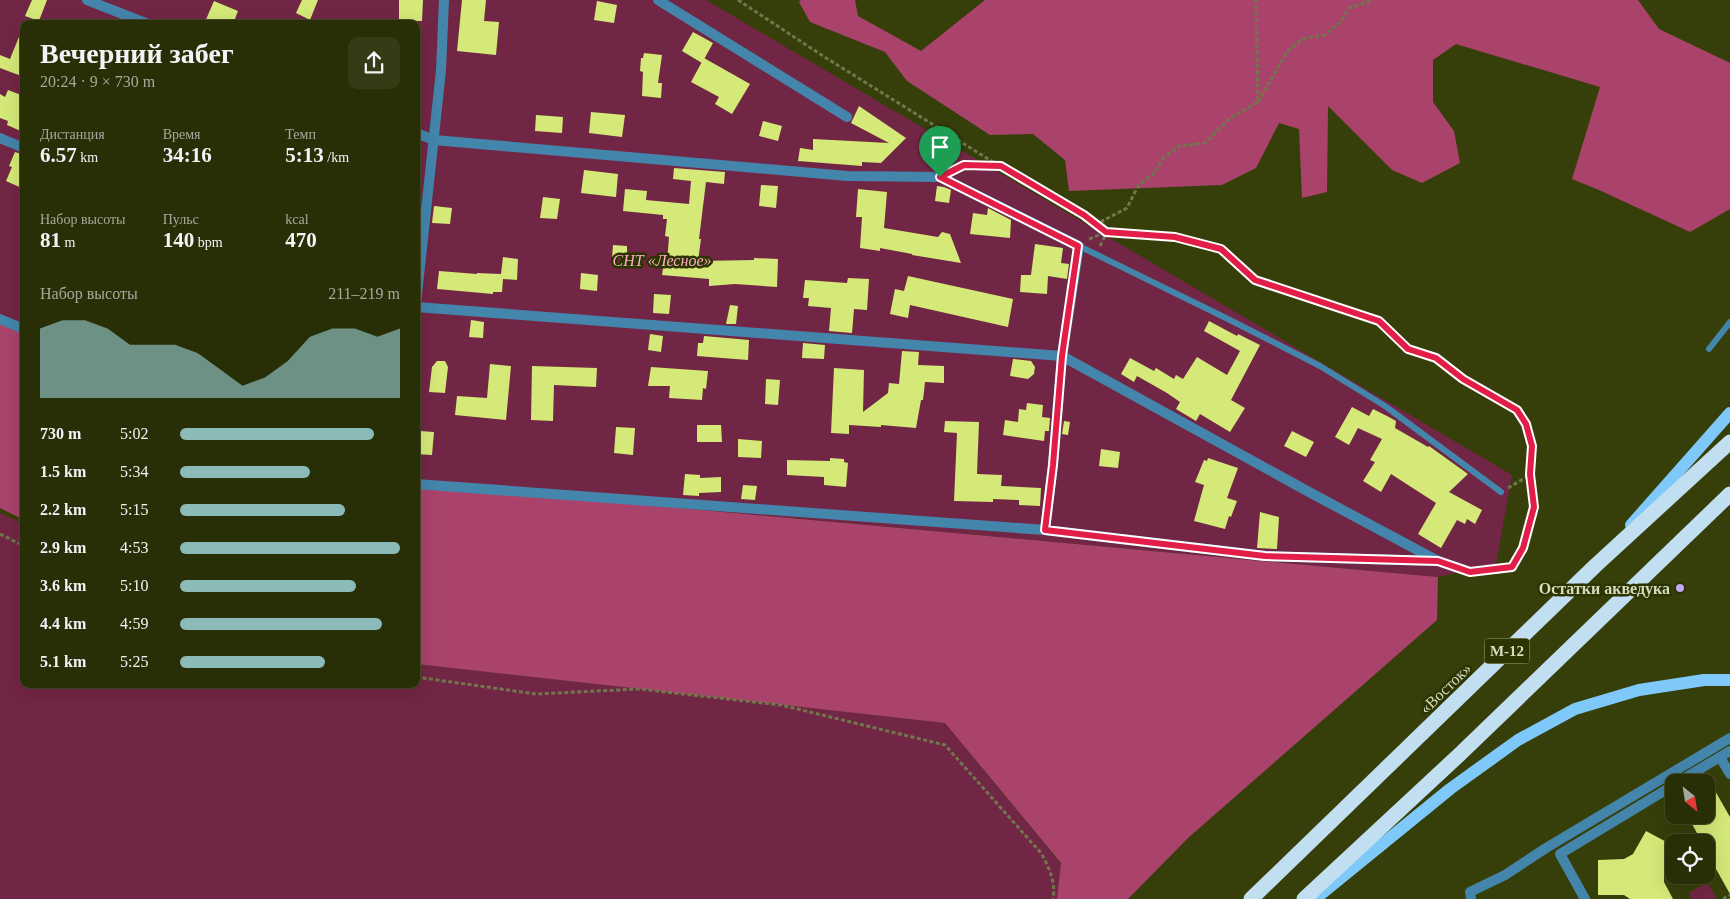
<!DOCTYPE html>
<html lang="ru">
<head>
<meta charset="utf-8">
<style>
  body { margin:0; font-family:Georgia,serif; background:#343b15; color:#f1f3f6; height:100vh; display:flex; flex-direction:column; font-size:19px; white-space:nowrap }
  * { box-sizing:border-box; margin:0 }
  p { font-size:16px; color:#a5a99b }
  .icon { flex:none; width:28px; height:28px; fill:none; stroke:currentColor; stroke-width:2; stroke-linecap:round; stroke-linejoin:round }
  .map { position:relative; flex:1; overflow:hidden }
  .panel { position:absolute; left:20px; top:20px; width:400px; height:668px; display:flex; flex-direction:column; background:#282f07; border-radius:10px; box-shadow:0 5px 20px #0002,0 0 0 1px #444a28 }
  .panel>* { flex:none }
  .needle { width:32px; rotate:150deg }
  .buttons { position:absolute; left:1665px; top:774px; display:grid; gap:10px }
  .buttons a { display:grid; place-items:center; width:50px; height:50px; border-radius:10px; background:#282f07; box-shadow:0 5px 20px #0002,0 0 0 1px #444a28; font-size:25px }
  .pin { position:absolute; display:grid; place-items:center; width:42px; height:42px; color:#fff; margin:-51px -21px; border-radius:50% 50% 50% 0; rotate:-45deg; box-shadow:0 0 5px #0007 }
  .pin .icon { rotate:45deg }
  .round { display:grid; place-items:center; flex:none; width:52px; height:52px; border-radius:10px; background:#343b15 }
  .head { display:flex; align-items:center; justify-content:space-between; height:85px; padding:0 20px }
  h1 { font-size:28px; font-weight:600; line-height:38px }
  .stats { display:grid; grid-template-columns:repeat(3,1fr); gap:8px; height:85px; padding:5px 20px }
  .stats div { display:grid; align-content:center }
  .stats b { font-size:21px; font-weight:600 }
  .stats small { font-size:14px; font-weight:400 }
  .stats p { font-size:14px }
  .chart { height:140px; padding:10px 20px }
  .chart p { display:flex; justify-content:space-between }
  .chart svg { width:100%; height:90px; margin-top:5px; fill:#8bbbb9; opacity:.7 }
  ul { padding:0 20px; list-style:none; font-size:16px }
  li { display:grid; grid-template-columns:80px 60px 1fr; align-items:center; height:38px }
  li i { height:12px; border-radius:6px; background:#8bbbb9 }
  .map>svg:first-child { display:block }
  .green { fill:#722645 }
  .forest { fill:#a9436c }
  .building { fill:#d4e978 }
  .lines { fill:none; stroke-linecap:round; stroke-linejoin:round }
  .path { stroke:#70784b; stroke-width:3; stroke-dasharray:4 2.5; stroke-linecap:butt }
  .lane { stroke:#4485ac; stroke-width:6 }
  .street { stroke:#4485ac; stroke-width:10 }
  .primary { stroke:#7ec9fa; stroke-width:12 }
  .highway { stroke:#c2def1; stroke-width:15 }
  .route-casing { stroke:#fff; stroke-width:10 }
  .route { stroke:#e11d48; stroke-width:6 }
  .poi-dot { fill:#c0a8f4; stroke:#2c3400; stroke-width:2 }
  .labels { text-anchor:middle; stroke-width:5; stroke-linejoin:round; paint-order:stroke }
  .shield { fill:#2c3400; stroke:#a2aa86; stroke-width:1 }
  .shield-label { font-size:15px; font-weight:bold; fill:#d5dcc0 }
  .park-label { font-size:16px; font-style:italic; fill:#fdabc6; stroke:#2c3400 }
  .poi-label { font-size:16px; font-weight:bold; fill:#d5dcc0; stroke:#2c3400; text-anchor:end }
  .street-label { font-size:16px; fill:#d5dcc0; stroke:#2c3400 }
</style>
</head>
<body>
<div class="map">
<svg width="1730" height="899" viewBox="0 0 1730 899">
  <rect width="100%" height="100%" fill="#363f09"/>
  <g class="green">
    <polygon points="0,0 706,0 1512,475 1496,564 1438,577 416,484 416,24 24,24 24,333 0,323"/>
    <polygon points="0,513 24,524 24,684 416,684 416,664 945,723 1061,864 1057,899 0,899"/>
    <polygon points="1707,882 1716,897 1713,899 1692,899 1689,893"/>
  </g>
  <g class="forest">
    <polygon points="801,0 855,0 858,16 921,51 985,0 1638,0 1659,29 1730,63 1730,209 1690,232 1599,190 1572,179 1600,87 1456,44 1433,60 1433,102 1454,131 1460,163 1422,183 1392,170 1328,106 1327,192 1302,198 1299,129 1279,123 1256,168 1222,185 1069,191 1065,160 1033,134 990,135 907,81 885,52 810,22 799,2"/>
    <polygon points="0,323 24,333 24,520 0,508"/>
    <polygon points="416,484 1438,577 1437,620 1188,838 1128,899 1057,899 1061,863 945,723 416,664"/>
  </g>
  <g class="building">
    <polygon points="32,0 47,0 39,21 25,16"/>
    <polygon points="302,0 318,0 310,20 296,13"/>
    <polygon points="399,0 423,0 422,21 399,21"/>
    <polygon points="462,0 486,0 484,21 499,22 496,55 457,51"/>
    <polygon points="214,1 238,11 233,24 204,24"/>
    <polygon points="597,1 617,5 614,23 594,20"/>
    <polygon points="23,27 24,28 24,77 0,68 0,55 10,59"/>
    <polygon points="693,32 713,43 702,63 682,51"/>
    <polygon points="644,53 662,55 658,83 662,83 661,98 642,96 643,72 640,71 641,58 643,58"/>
    <polygon points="704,58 750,84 732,114 715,104 719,97 691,82"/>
    <polygon points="8,90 24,96 24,140 20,139 23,132 7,125 8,121 0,118 0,94 5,97"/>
    <polygon points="859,106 906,138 881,163 862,162 862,166 798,161 800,148 813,150 813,139 889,143 851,123"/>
    <polygon points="591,112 625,115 622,137 589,133"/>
    <polygon points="536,115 563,117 562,133 535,131"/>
    <polygon points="763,121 782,126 778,141 759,136"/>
    <polygon points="15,152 24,155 24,189 6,181 12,167 9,166"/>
    <polygon points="674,168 725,172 724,184 706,182 699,239 701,239 698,261 754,260 754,258 778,259 777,287 735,284 709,286 709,279 662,275 664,262 667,262 669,237 665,236 667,219 663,219 663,215 623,211 625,189 647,191 646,200 689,204 691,181 673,179"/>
    <polygon points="584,170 618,174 616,197 581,193"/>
    <polygon points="761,185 778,186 776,208 759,206"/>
    <polygon points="937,186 944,187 951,190 949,203 935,201"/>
    <polygon points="858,189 887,192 884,228 938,237 942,232 950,234 961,263 912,255 912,254 880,248 880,251 860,248 862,217 856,217"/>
    <polygon points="543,197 560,199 557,219 540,218"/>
    <polygon points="434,206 452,208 450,224 432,223"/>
    <polygon points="988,208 1011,220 1010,238 970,234 973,213 987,215"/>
    <polygon points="1035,244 1063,248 1061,263 1069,264 1067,279 1048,276 1047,294 1020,292 1021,275 1031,275"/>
    <polygon points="613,245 627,246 627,259 612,258"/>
    <polygon points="503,257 518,259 517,280 503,279 502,292 493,292 493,294 437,289 439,271 477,274 477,273 501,274"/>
    <polygon points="581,273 598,275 597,291 580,289"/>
    <polygon points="908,276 1013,299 1008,327 910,305 908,318 890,314 895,289 904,291"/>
    <polygon points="848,278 869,279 867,310 854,309 852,333 829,331 831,308 808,306 809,298 803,298 805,280 847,283"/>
    <polygon points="654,294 671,295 669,314 653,313"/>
    <polygon points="730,305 738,306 736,324 726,324"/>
    <polygon points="471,320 484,322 483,338 469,337"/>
    <polygon points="1209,321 1237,336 1238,334 1260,345 1231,400 1245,408 1230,432 1200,414 1196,421 1176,409 1180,402 1167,393 1137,376 1134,382 1121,374 1130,358 1154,371 1156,368 1174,379 1176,375 1183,379 1197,357 1227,375 1240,351 1204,331"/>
    <polygon points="650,334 663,336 661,352 648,350"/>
    <polygon points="704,336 749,340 748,360 697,356 698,343 703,343"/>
    <polygon points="803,343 825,345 824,359 802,358"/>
    <polygon points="902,351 919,352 918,365 944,366 944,383 925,382 923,400 921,400 916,428 881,425 881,427 849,425 849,434 831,433 834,368 864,370 863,412 888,393 889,383 899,384"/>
    <polygon points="1013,359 1031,361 1035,367 1034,374 1028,379 1010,376"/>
    <polygon points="437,361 445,361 448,367 445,393 429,392 432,367"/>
    <polygon points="490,364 511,366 506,420 455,415 457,396 487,398"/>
    <polygon points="532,366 597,368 596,387 554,385 553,421 531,420"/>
    <polygon points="651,367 708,371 706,389 703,388 702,400 669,398 670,386 648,386"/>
    <polygon points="766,379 780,380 778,405 765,404"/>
    <polygon points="1027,403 1043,405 1042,417 1050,418 1049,431 1045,431 1044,441 1003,435 1005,420 1018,422 1019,409 1026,410"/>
    <polygon points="1352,407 1369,416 1373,409 1387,416 1396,421 1395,428 1428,447 1429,446 1468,474 1449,492 1482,510 1475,524 1467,519 1465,524 1457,520 1441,548 1418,534 1436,503 1391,474 1381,492 1363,481 1375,462 1370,460 1382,439 1358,428 1349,445 1335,437"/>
    <polygon points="945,421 979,422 977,474 1002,475 1001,486 1041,488 1040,506 1019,505 1019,500 993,499 993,502 954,501 957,433 944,432"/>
    <polygon points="1064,421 1070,422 1068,435 1062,434"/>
    <polygon points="697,425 721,425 722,442 697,442"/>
    <polygon points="616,427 635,428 633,455 614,453"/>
    <polygon points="420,431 434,432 432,455 416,454 416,436 419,436"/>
    <polygon points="1292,431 1314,442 1306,457 1284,446"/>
    <polygon points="738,439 762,441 761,458 738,457"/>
    <polygon points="1101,449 1120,452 1118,468 1099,466"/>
    <polygon points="830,458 844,459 844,462 848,463 846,487 824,485 824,477 787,475 787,460 830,461"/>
    <polygon points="1208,458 1238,468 1227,498 1237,501 1231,517 1229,516 1225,529 1194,521 1204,485 1195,482 1204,460 1207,461"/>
    <polygon points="685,474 700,475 700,478 721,477 721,492 699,493 699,496 683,495"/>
    <polygon points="743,485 757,486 755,500 741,499"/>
    <polygon points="1260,512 1279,517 1277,549 1257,548"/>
    <polygon points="1706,775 1730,817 1730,894 1706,851 1706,842 1702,842 1687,815 1706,815"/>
    <polygon points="1646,831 1674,846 1674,854 1664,871 1664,882 1673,899 1630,899 1624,895 1598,895 1598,860 1624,859 1633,854"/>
  </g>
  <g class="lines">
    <g class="path">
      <polyline points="738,0 823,56 1001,167"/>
      <polyline points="1258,102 1287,52 1302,39 1324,35 1341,22 1349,8 1373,0"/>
      <polyline points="954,170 964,165 1001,167 1084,215 1106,231"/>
      <polyline points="1089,239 1107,232 1175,237 1221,249 1255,280 1379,321 1409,349 1436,359 1463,379 1517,410 1526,424 1532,447 1530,475 1533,507 1523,548 1512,567 1470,572 1450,565"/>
      <polyline points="1100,246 1107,232 1102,221 1127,208 1138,186 1154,173 1164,157 1179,146 1205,143 1229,119 1258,102 1256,0"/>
      <polyline points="1508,488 1530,475"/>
      <polyline points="0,534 24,546"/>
      <path d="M416,677L536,694L639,689L781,705L945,745L1041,853C1049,867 1056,883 1053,899"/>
      <polyline points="1723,899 1730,895"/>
      <polyline points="1730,899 1730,898"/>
    </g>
    <g class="lane">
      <polyline points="1079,246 1230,320 1320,366 1385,406 1501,492"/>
      <polyline points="1709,349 1730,322"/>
    </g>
    <g class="street">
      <polyline points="87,0 148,24"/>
      <polyline points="658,0 847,117"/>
      <polyline points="416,133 434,140 847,176 940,177 1079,246 1062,356 1053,465 1045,530"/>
      <polyline points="0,138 24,148"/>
      <polyline points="416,304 441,70 444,0"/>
      <polyline points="416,307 1062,356 1309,492 1438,561"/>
      <polyline points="0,319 24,329"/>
      <polyline points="416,484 1045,530 1265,556 1435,561"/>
      <polyline points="1720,757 1730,774"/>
      <polyline points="1678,782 1730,751"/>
      <polyline points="1471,899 1470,892 1505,875 1546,848 1730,738"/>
      <polyline points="1585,899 1560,854 1674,785"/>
    </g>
    <g class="primary">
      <polyline points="1631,525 1730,413"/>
      <polyline points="1315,899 1450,789 1518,740 1575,709 1639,690 1704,680 1730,680"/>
    </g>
    <g class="highway">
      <polyline points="1251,899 1595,566 1730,442"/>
      <polyline points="1304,899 1459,755 1730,494"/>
    </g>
  </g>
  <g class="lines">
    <defs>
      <polygon id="route" points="964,165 1001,166 1084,215 1106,232 1175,237 1221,249 1255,280 1379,321 1408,349 1436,358 1463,379 1517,410 1526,424 1532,446 1530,474 1534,507 1523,548 1512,567 1470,572 1438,561 1265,556 1045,530 1053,465 1062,356 1078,246 940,177"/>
    </defs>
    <use href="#route" class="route-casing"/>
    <use href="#route" class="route"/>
  </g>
  <circle class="poi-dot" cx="1680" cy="588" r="5"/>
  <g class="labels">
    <rect class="shield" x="1484.5" y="638.5" width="45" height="25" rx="4"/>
    <g class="shield-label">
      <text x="1507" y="656">М-12</text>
    </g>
    <g class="park-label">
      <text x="662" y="266">СНТ «Лесное»</text>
    </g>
    <g class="poi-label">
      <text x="1670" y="594">Остатки акведука</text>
    </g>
    <g class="street-label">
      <text transform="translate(1445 688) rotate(-44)" y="6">«Восток»</text>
    </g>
  </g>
</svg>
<div class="buttons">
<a><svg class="needle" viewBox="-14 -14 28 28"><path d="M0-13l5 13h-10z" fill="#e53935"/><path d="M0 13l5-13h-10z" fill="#a5a99b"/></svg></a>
<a><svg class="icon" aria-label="locate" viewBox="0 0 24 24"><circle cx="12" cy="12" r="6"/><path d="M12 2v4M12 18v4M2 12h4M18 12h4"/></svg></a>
</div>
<div class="pin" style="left:940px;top:177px;background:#1e9e55"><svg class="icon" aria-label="arrive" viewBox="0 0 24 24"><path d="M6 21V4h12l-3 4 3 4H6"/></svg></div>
<section class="panel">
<div class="head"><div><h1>Вечерний забег</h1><p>20:24 · 9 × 730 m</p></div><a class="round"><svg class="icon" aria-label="share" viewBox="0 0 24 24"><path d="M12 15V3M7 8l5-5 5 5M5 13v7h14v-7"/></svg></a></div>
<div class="stats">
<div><p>Дистанция</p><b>6.57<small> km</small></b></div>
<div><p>Время</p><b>34:16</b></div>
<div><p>Темп</p><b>5:13<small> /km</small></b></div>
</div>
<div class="stats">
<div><p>Набор высоты</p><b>81<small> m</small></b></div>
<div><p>Пульс</p><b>140<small> bpm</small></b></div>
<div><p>kcal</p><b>470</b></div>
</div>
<div class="chart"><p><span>Набор высоты</span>211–219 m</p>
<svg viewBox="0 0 160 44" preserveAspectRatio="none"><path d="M0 44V10L10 6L20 6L30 10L40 18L50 18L60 18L70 22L80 30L90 38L100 34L110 26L120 14L130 10L140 10L150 14L160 10V44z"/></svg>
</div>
<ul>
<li><b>730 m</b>5:02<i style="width:88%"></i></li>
<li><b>1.5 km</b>5:34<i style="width:59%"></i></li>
<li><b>2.2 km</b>5:15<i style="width:75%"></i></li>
<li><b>2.9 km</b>4:53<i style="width:100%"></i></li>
<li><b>3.6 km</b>5:10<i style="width:80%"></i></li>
<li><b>4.4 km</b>4:59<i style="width:92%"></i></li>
<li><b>5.1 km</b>5:25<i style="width:66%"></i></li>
</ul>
</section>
</div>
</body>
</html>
